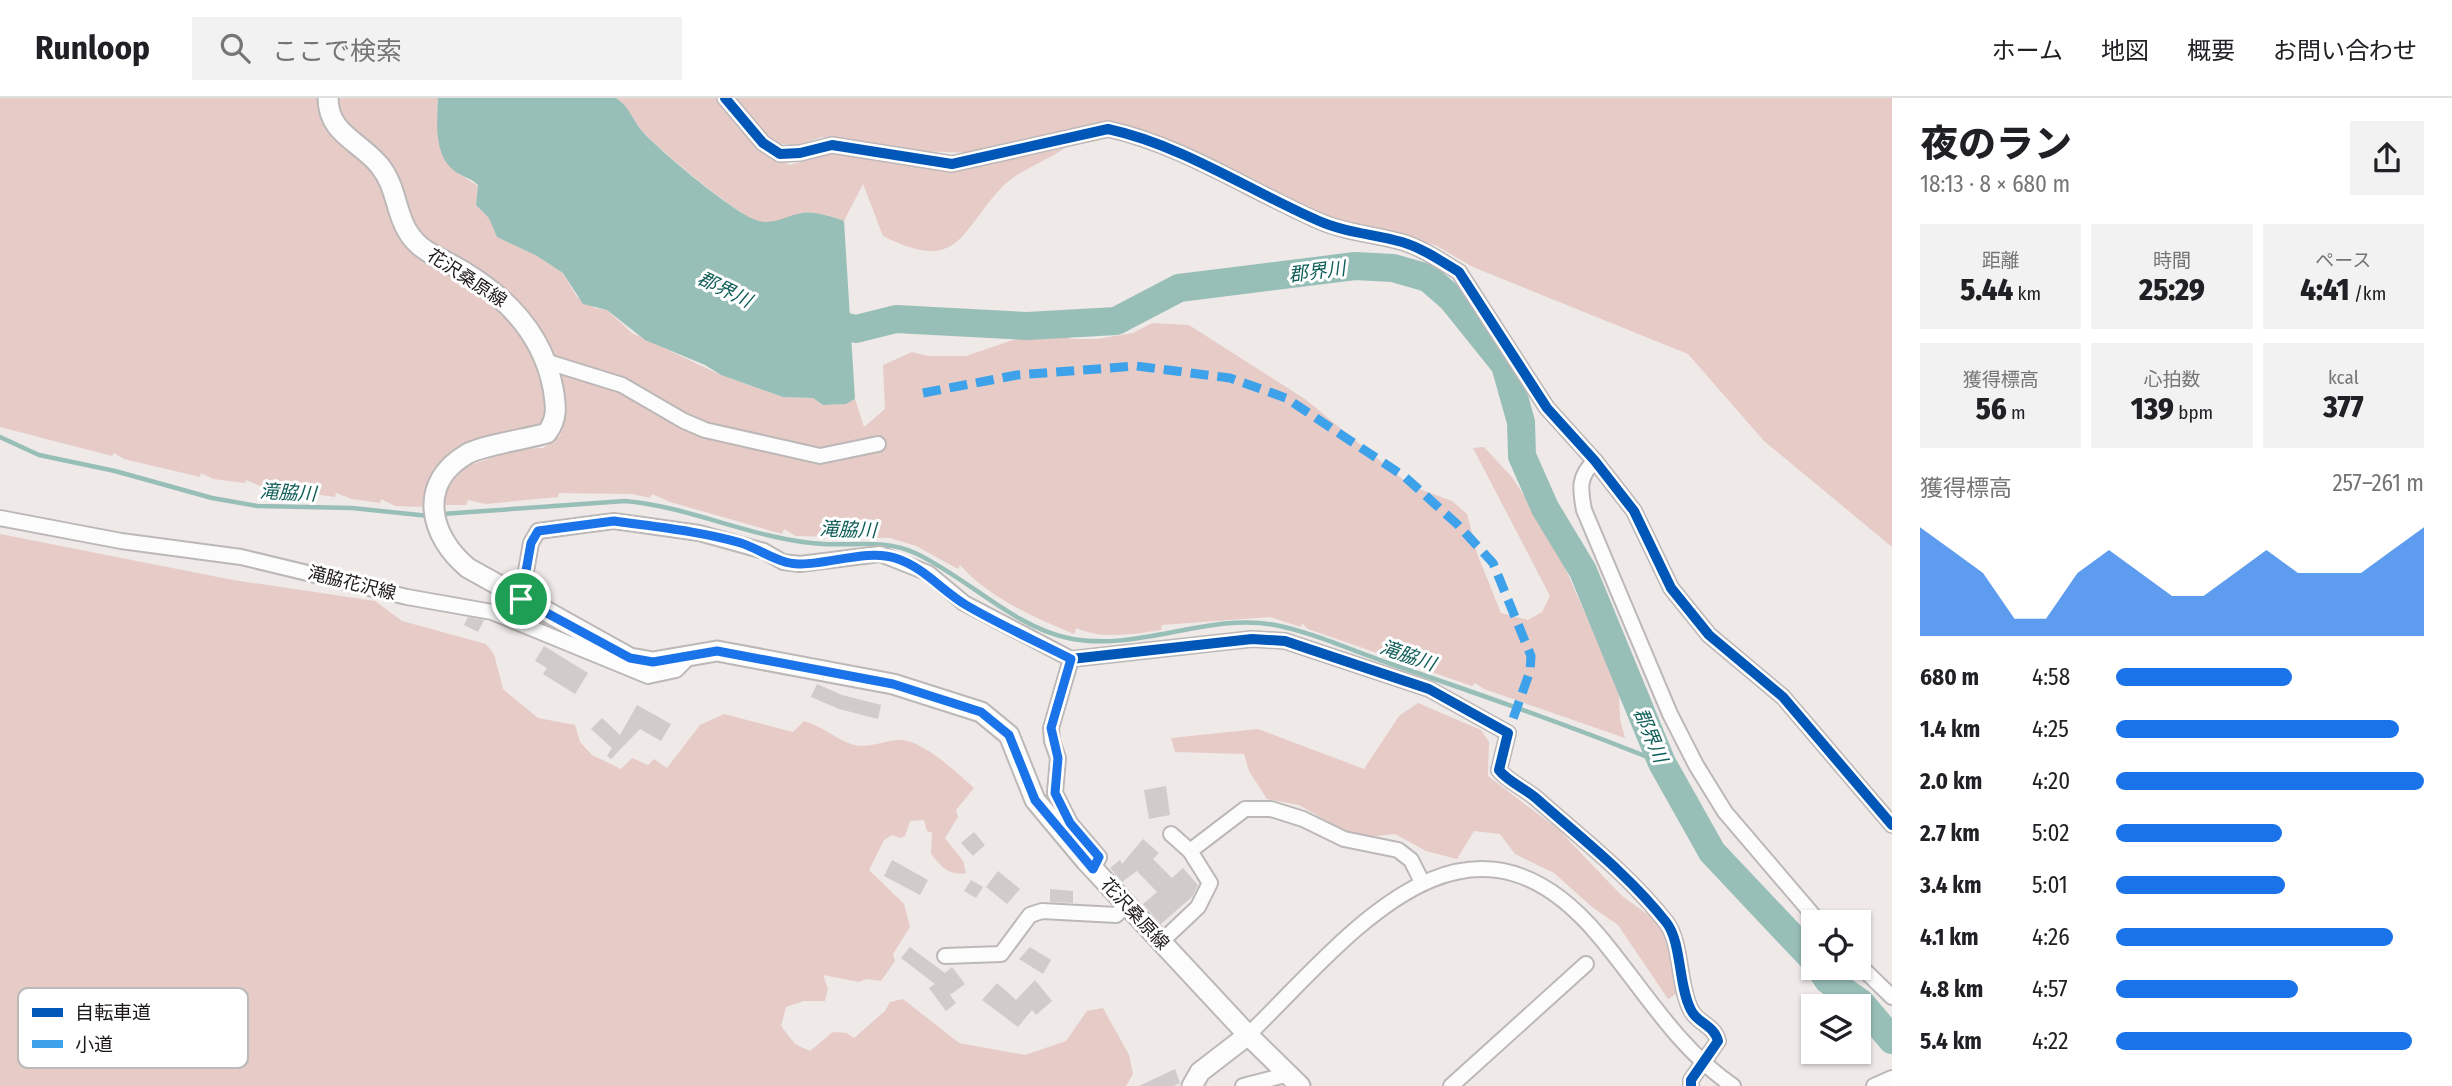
<!DOCTYPE html>
<html lang="ja">
<head>
<meta charset="utf-8">
<style>
  body { margin:0; font-family:"Fira Sans Condensed","Noto Sans JP",sans-serif; background:#f2f2f2; color:#202124; height:100vh; display:flex; flex-direction:column; font-size:26px; white-space:nowrap }
  * { box-sizing:border-box; margin:0 }
  p { font-size:23px; color:#757577 }
  .icon { flex:none; width:38px; height:38px; fill:none; stroke:currentColor; stroke-width:2; stroke-linecap:round; stroke-linejoin:round }
  .map { position:relative; flex:1; overflow:hidden }
  .drawer { display:flex; flex-direction:column; background:#fff; width:560px }
  .drawer>* { flex:none }
  .controls { position:absolute; left:1801px; top:812px; display:grid; gap:14px }
  .controls a { display:grid; place-items:center; width:70px; height:70px; border-radius:0px; background:#fff; box-shadow:0 2px 5px #0004; font-size:35px }
  .pin { position:absolute; display:grid; place-items:center; width:60px; height:60px; color:#fff; margin:-30px; border:4px solid #fff; border-radius:50%; box-shadow:0 2px 7px #0007 }
  .round { display:grid; place-items:center; flex:none; width:74px; height:74px; border-radius:0px; background:#f2f2f2 }
  .headline { display:flex; align-items:center; justify-content:space-between; height:119px; padding:0 28px }
  h1 { font-size:38px; font-weight:800; line-height:52px }
  .metrics { display:grid; grid-template-columns:repeat(3,1fr); gap:10px; height:119px; padding:7px 28px }
  .metrics div { display:grid; align-content:center; border-radius:0px; background:#f2f2f2; text-align:center }
  .metrics b { font-size:30px; font-weight:800 }
  .metrics small { font-size:19px; font-weight:400 }
  .metrics p { font-size:19px }
  .chart { height:196px; padding:14px 28px }
  .chart p { display:flex; justify-content:space-between }
  .chart svg { width:100%; height:126px; margin-top:7px; fill:#1a73e8; opacity:.7 }
  ul { padding:0 28px; list-style:none; font-size:23px }
  li { display:grid; grid-template-columns:112px 84px 1fr; align-items:center; height:52px }
  li i { height:18px; border-radius:9px; background:#1a73e8 }
  header { display:flex; align-items:center; gap:42px; box-sizing:border-box; height:98px; padding:0 35px; background:#fff; border-bottom:2px solid #e0e0e0 }
  header strong { font-size:33px }
  nav { display:flex; gap:38px; margin-inline-start:auto; font-size:24px }
  .search { width:490px; height:63px; background:#f2f2f2; display:flex; align-items:center; gap:18px; box-sizing:border-box; padding:0 24px; border-radius:0px; color:#757577; font-size:26px }
  main { display:flex; flex:1; min-height:0 }
  .map>svg:first-child { display:block }
  .green { fill:#e6cbc7 }
  .water { fill:#98beb8 }
  .lines { fill:none; stroke-linecap:round; stroke-linejoin:round }
  .stream { stroke:#98beb8; stroke-width:4.5 }
  .river { stroke:#98beb8; stroke-width:28 }
  .building { fill:#d1cccb }
  .street-casing { stroke:#bdb8b8; stroke-width:18 }
  .secondary-casing { stroke:#bdb8b8; stroke-width:23 }
  .street { stroke:#fdfcfc; stroke-width:14 }
  .secondary { stroke:#fdfcfc; stroke-width:19 }
  .quiet { stroke:#3da2ea; stroke-width:9; stroke-dasharray:18 9; stroke-linecap:butt }
  .cycleway-casing { stroke:#fff; stroke-width:15 }
  .cycleway { stroke:#0057b8; stroke-width:10 }
  .route-casing { stroke:#fff; stroke-width:14 }
  .route { stroke:#1a73e8; stroke-width:9 }
  .labels { text-anchor:middle; stroke-width:6; stroke-linejoin:round; paint-order:stroke }
  .street-label { font-size:18px; fill:#1d1918; stroke:#fff }
  .water-label { font-size:19px; font-style:italic; fill:#105e58; stroke:#fff }
  .key { fill:#fff; stroke:#bbbaba; stroke-width:2 }
  .key-label { font-size:19px; fill:#1d1918 }
</style>
</head>
<body>
<header>
<strong>Runloop</strong>
<div class="search"><svg class="icon" aria-label="search" viewBox="0 0 24 24"><circle cx="10" cy="10" r="6"/><path d="M15 15l6 6"/></svg>ここで検索</div>
<nav><a>ホーム</a><a>地図</a><a>概要</a><a>お問い合わせ</a></nav>
</header>
<main>
<div class="map">
<svg width="1892" height="988" viewBox="0 0 1892 988">
  <rect width="100%" height="100%" fill="#efe9e8"/>
  <g class="green">
    <polygon points="0,0 317,0 329,33 371,64 381,79 395,124 508,215 539,267 549,292 547,318 535,330 429,389 424,409 395,408 381,401 380,405 352,401 336,395 335,399 260,388 246,382 245,385 213,381 201,375 200,379 124,361 114,355 112,358 0,329"/>
    <path d="M337,0H438L437,18L456,74L478,88L476,107L490,120L497,139L537,158L563,175L577,199L595,210L607,212L632,235L721,277L783,299L813,300L823,307L846,306L855,301L864,329L885,311L883,267L912,254L928,258H966L1030,236L1059,235L1072,241H1097L1133,235L1152,225L1189,227L1305,301L1411,388L1452,403L1467,416L1478,458L1501,515L1528,522L1542,514L1550,498L1473,350L1484,349L1511,378L1550,436L1619,592L1620,621L1625,640L1484,591L1475,585L1472,588L1308,531L1302,525L1301,529L1270,519L1162,527L1161,532C1133,536 1103,542 1076,530L1074,536C1035,520 988,499 960,467L958,471L916,448L890,440L796,438L784,431L782,436L670,404L652,396L650,400L632,396L559,395L558,399L486,406L468,402L466,407H444L443,395L465,369L517,351L543,350L560,338L564,325L556,258L427,146L408,118L402,84L391,70L339,19Z"/>
    <path d="M616,0H718L761,52L790,67L836,54L954,73L1065,50C1046,63 1020,72 1004,87C959,133 961,177 883,138L863,86L844,123C834,119 813,113 802,115C788,118 777,127 761,124C741,121 658,50 642,33C632,21 630,9 616,0Z"/>
    <polygon points="735,0 1892,0 1892,449 1764,343 1688,256 1473,169 1435,147 1331,120 1168,43 1113,23 975,55 918,53 822,39 797,47 780,46 765,36"/>
    <path d="M0,436L233,482L375,503L402,523L486,546L494,556L503,591L538,620L575,627L580,644L592,657L621,671L632,660L648,667L654,661L667,670L700,627L724,616L793,634L804,623C823,629 832,638 848,645C865,652 880,644 896,642C920,639 957,675 974,690L956,712L958,719L945,740L963,763L966,775C948,778 942,769 931,756L932,735L927,733L924,722L910,723L905,738L900,740L892,737L884,742L869,772L904,806L910,829L893,856L895,863L881,883L866,881L859,884L823,877L828,891L825,903H804L786,909L781,928L795,946L810,953L833,934L847,935L854,940L885,913L890,904L903,901L959,945L1025,957L1066,943L1087,913L1103,910L1129,957L1133,976L1126,988H0Z"/>
    <polygon points="1418,605 1481,632 1489,644 1488,678 1559,732 1622,798 1661,826 1679,894 1668,901 1618,827 1592,809 1554,775 1515,756 1500,736 1474,733 1457,761 1426,753 1395,736 1357,740 1299,707 1267,701 1249,673 1244,656 1175,654 1171,640 1258,631 1364,671 1399,618"/>
  </g>
  <path class="water" d="M438,0H616C630,9 632,21 642,33C662,55 725,107 751,120C770,130 784,118 802,115C813,113 834,119 844,123L855,301L846,306L823,307L813,300L783,299L721,277L705,267L645,242L607,212L583,206L563,175L537,158L497,139L489,120L476,107L478,87C470,79 458,78 450,69C434,52 437,22 438,0Z"/>
  <g class="lines">
    <g class="stream">
      <polyline points="0,339 39,357 115,373 212,400 257,408 352,410 429,418"/>
      <path d="M442,416L625,403C693,409 755,442 823,446C854,448 885,441 915,455C965,478 1014,529 1068,540C1138,555 1207,514 1275,527C1315,535 1355,554 1394,567C1485,598 1574,629 1662,665"/>
    </g>
    <g class="river">
      <polyline points="815,221 856,231 896,221 1027,228 1116,223 1179,190 1355,168 1393,170 1428,180 1452,201 1505,267 1521,324 1522,358 1545,410 1583,473 1662,665 1712,754 1813,861"/>
      <polyline points="1820,870 1828,882 1861,905 1892,942"/>
    </g>
  </g>
  <g class="building">
    <polygon points="468,519 484,522 478,534 464,527"/>
    <polygon points="544,548 588,575 575,596 543,576 547,570 535,563"/>
    <polygon points="817,586 842,597 881,607 878,621 839,611 811,599"/>
    <polygon points="637,607 671,626 661,643 640,631 611,661 607,658 612,650 591,631 602,620 620,637"/>
    <polygon points="1166,688 1170,717 1149,721 1144,692"/>
    <polygon points="974,734 985,747 973,758 961,745"/>
    <polygon points="1143,741 1159,755 1153,761 1172,780 1183,770 1198,787 1193,798 1161,826 1143,806 1157,794 1137,773 1122,784 1110,770 1120,762 1122,766"/>
    <polygon points="892,762 928,782 920,797 884,778"/>
    <polygon points="998,773 1020,791 1007,806 986,789"/>
    <polygon points="971,782 983,789 976,800 964,793"/>
    <polygon points="1050,791 1073,793 1073,805 1050,804"/>
    <polygon points="910,849 945,875 952,869 965,886 950,897 956,905 946,913 929,890 935,886 901,860"/>
    <polygon points="1030,849 1051,862 1043,876 1019,861"/>
    <polygon points="1035,882 1052,903 1036,917 1032,912 1018,929 982,902 997,885 1016,902"/>
    <polygon points="1175,971 1180,985 1174,988 1139,988"/>
  </g>
  <g class="lines">
    <defs>
      <g id="street">
        <path d="M725,0L763,45L780,56L800,55L832,47L952,66L1108,31C1182,47 1250,93 1319,123C1346,135 1374,136 1402,144C1422,150 1441,163 1459,174L1547,310L1595,363L1634,413L1671,490L1709,537L1783,599L1892,727"/>
        <polyline points="548,264 622,287 684,323 705,332 820,358 878,346"/>
        <path d="M1595,363C1578,378 1580,391 1584,412L1670,616L1696,667L1725,714L1819,824"/>
        <polyline points="0,420 121,443 241,459 407,499 492,514 648,578 676,572 688,560"/>
        <polyline points="521,501 531,445 538,433 614,423 699,435 764,453 783,464 800,466 880,456 928,475 964,505 1071,561 1051,630 1052,643 1058,660 1055,695 1070,725 1099,759 1093,771"/>
        <path d="M1071,561L1252,541L1285,543L1429,591L1508,635L1499,672C1507,683 1526,691 1537,701C1581,740 1629,777 1666,824C1682,844 1678,888 1691,912C1697,925 1714,927 1718,943L1691,982V988"/>
        <polyline points="1190,753 1245,711 1271,711 1303,721 1344,741 1398,752 1411,762 1422,784"/>
        <polyline points="1161,844 1198,809 1210,785 1190,753 1171,736"/>
        <polyline points="945,858 1001,856 1030,817 1042,813 1116,817 1126,808"/>
        <polyline points="1858,866 1892,899"/>
        <path d="M1248,937C1348,840 1466,679 1599,838C1642,889 1677,950 1733,988"/>
        <polyline points="1243,988 1289,976"/>
        <polyline points="1451,988 1586,866"/>
        <polyline points="1874,988 1892,980"/>
      </g>
      <g id="secondary">
        <path d="M328,0C328,36 360,43 380,68C400,93 394,126 420,148C433,159 451,165 466,175C510,202 543,238 553,290C556,308 558,320 547,335C527,341 483,347 467,356C417,385 429,438 468,470L630,560L653,564L717,553L893,586L981,614L1009,637L1035,702L1086,763L1248,937L1300,988"/>
        <polyline points="1192,988 1200,974 1248,937"/>
      </g>
    </defs>
    <use href="#street" class="street-casing"/>
    <use href="#secondary" class="secondary-casing"/>
    <use href="#street" class="street"/>
    <use href="#secondary" class="secondary"/>
    <polyline class="quiet" points="923,295 1017,277 1136,268 1230,280 1286,300 1405,379 1457,426 1493,465 1531,558 1530,573 1508,635"/>
    <defs>
      <g id="cycleway">
        <path d="M725,0L763,45L780,56L800,55L832,47L952,66L1108,31C1182,47 1250,93 1319,123C1346,135 1374,136 1402,144C1422,150 1441,163 1459,174L1547,310L1595,363L1634,413L1671,490L1709,537L1783,599L1892,727"/>
        <path d="M1071,561L1252,541L1285,543L1429,591L1508,635L1499,672C1507,683 1526,691 1537,701C1581,740 1629,777 1666,824C1682,844 1678,888 1691,912C1697,925 1714,927 1718,943L1691,982V988"/>
      </g>
    </defs>
    <use href="#cycleway" class="cycleway-casing"/>
    <use href="#cycleway" class="cycleway"/>
  </g>
  <g class="lines">
    <defs>
      <path id="route" d="M614,423C656,429 699,433 741,445C760,451 780,467 801,466C830,466 868,451 895,460C924,469 941,492 966,507C1000,527 1036,543 1071,561L1051,630L1058,660L1055,695L1070,725L1099,759L1093,771L1035,702L1009,637L981,614L893,586L717,553L653,564L630,560L521,501L531,445L538,433Z"/>
    </defs>
    <use href="#route" class="route-casing"/>
    <use href="#route" class="route"/>
  </g>
  <g class="labels">
    <g class="street-label">
      <text transform="translate(467 180) rotate(33)" y="6">花沢桑原線</text>
      <text transform="translate(352 485) rotate(14)" y="6">滝脇花沢線</text>
      <text transform="translate(1135 816) rotate(47)" y="6">花沢桑原線</text>
    </g>
    <g class="water-label">
      <text transform="translate(1317 173) rotate(-7)" y="7">郡界川</text>
      <text transform="translate(725 191) rotate(26)" y="7">郡界川</text>
      <text transform="translate(288 394) rotate(3)" y="7">滝脇川</text>
      <text transform="translate(848 431) rotate(2)" y="7">滝脇川</text>
      <text transform="translate(1408 557) rotate(19)" y="7">滝脇川</text>
      <text transform="translate(1651 637) rotate(67)" y="7">郡界川</text>
    </g>
  </g>
  <rect x="18" y="890" width="230" height="80" rx="10" class="key"/>
  <rect x="32" y="910" width="31" height="9" fill="#0057b8"/>
  <rect x="32" y="942" width="31" height="8" fill="#3da2ea"/>
  <g class="key-label">
    <text x="75" y="921">自転車道</text>
    <text x="75" y="953">小道</text>
  </g>
</svg>
<div class="controls">
<a><svg class="icon" aria-label="locate" viewBox="0 0 24 24"><circle cx="12" cy="12" r="6"/><path d="M12 2v4M12 18v4M2 12h4M18 12h4"/></svg></a>
<a><svg class="icon" aria-label="layers" viewBox="0 0 24 24"><path d="M12 4l9 5-9 5-9-5zM3 14l9 5 9-5"/></svg></a>
</div>
<div class="pin" style="left:521px;top:501px;background:#1e9e55"><svg class="icon" aria-label="arrive" viewBox="0 0 24 24"><path d="M6 21V4h12l-3 4 3 4H6"/></svg></div>
</div>
<section class="drawer">
<div class="headline"><div><h1>夜のラン</h1><p>18:13 · 8 × 680 m</p></div><a class="round"><svg class="icon" aria-label="share" viewBox="0 0 24 24"><path d="M12 15V3M7 8l5-5 5 5M5 13v7h14v-7"/></svg></a></div>
<div class="metrics">
<div><p>距離</p><b>5.44<small> km</small></b></div>
<div><p>時間</p><b>25:29</b></div>
<div><p>ペース</p><b>4:41<small> /km</small></b></div>
</div>
<div class="metrics">
<div><p>獲得標高</p><b>56<small> m</small></b></div>
<div><p>心拍数</p><b>139<small> bpm</small></b></div>
<div><p>kcal</p><b>377</b></div>
</div>
<div class="chart"><p><span>獲得標高</span>257–261 m</p>
<svg viewBox="0 0 160 44" preserveAspectRatio="none"><path d="M0 44V6L10 14L20 22L30 38L40 38L50 22L60 14L70 22L80 30L90 30L100 22L110 14L120 22L130 22L140 22L150 14L160 6V44z"/></svg>
</div>
<ul>
<li><b>680 m</b>4:58<i style="width:57%"></i></li>
<li><b>1.4 km</b>4:25<i style="width:92%"></i></li>
<li><b>2.0 km</b>4:20<i style="width:100%"></i></li>
<li><b>2.7 km</b>5:02<i style="width:54%"></i></li>
<li><b>3.4 km</b>5:01<i style="width:55%"></i></li>
<li><b>4.1 km</b>4:26<i style="width:90%"></i></li>
<li><b>4.8 km</b>4:57<i style="width:59%"></i></li>
<li><b>5.4 km</b>4:22<i style="width:96%"></i></li>
</ul>
</section>
</main>
</body>
</html>
